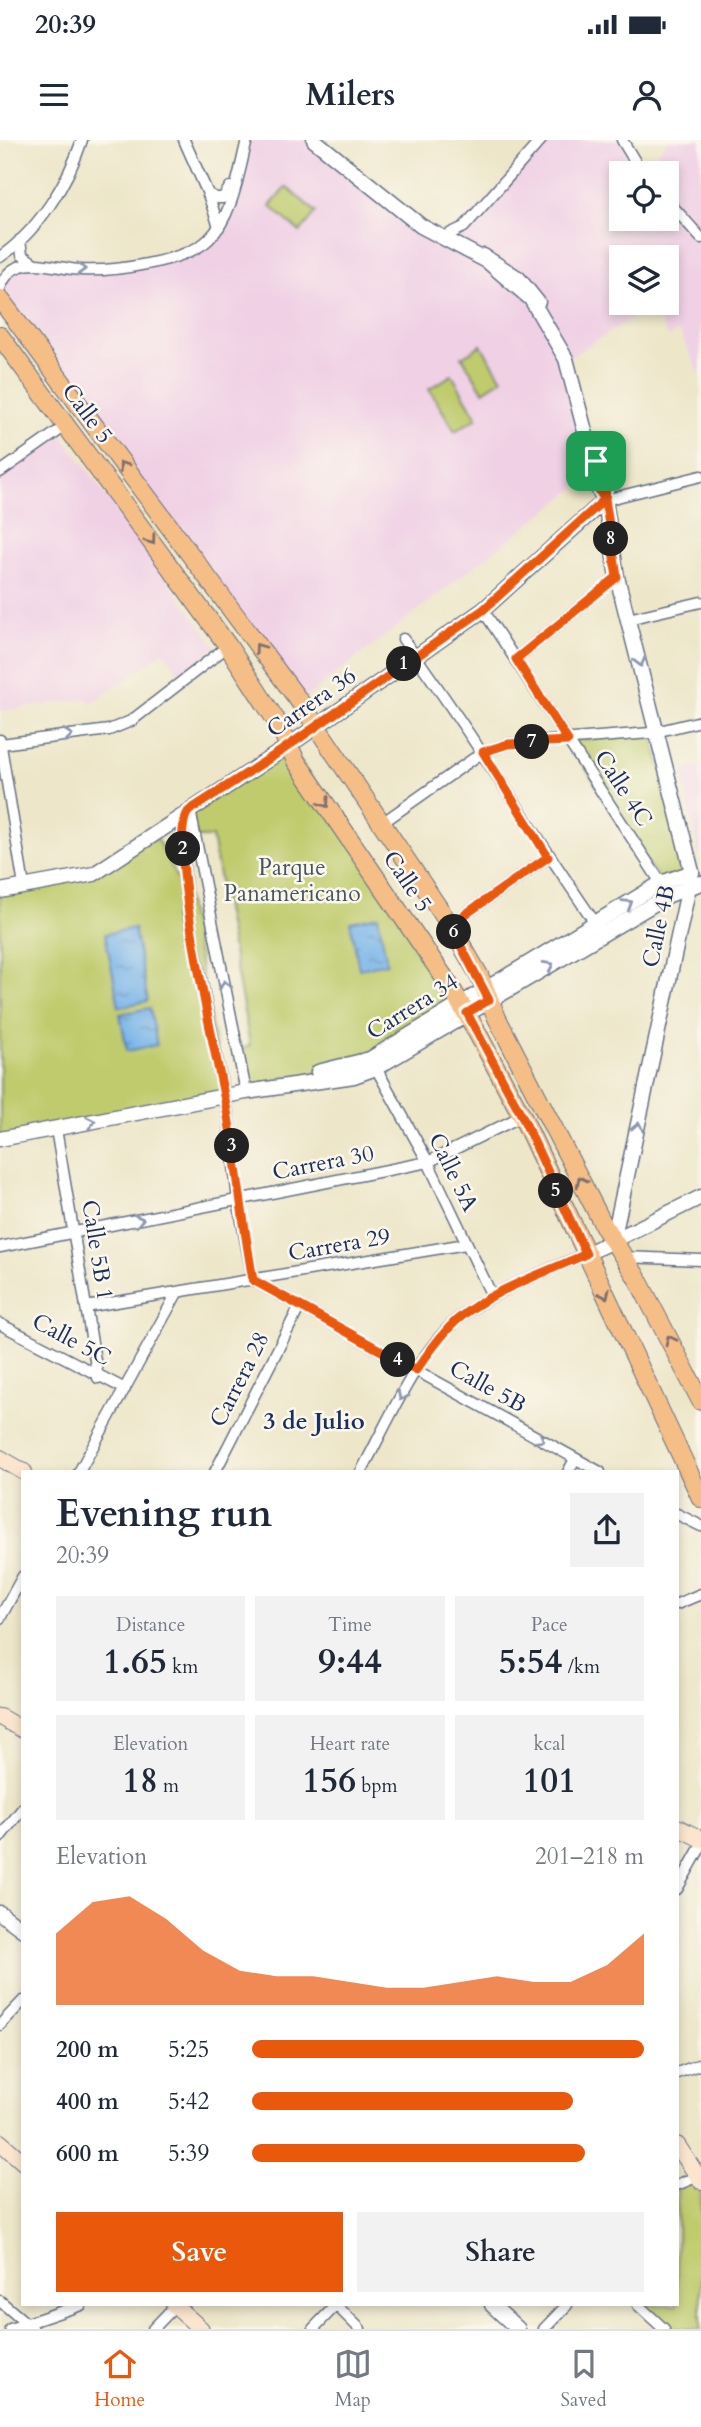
<!DOCTYPE html>
<html lang="en">
<head>
<meta charset="utf-8">
<style>
  body { margin:0; font-family:Cardo,serif; background:#f2f2f3; color:#1f2937; height:100vh; display:flex; flex-direction:column; font-size:26px; white-space:nowrap }
  * { box-sizing:border-box; margin:0 }
  p { font-size:23px; color:#747a83 }
  .icon { flex:none; width:38px; height:38px; fill:none; stroke:currentColor; stroke-width:2; stroke-linecap:round; stroke-linejoin:round }
  .map { position:relative; flex:1; overflow:hidden }
  .details { position:absolute; left:21px; top:1330px; width:658px; height:836px; display:flex; flex-direction:column; background:#fff; border-radius:0px; box-shadow:0 4px 10px #0003 }
  .details>* { flex:none }
  .controls { position:absolute; left:609px; top:21px; display:grid; gap:14px }
  .controls a { display:grid; place-items:center; width:70px; height:70px; border-radius:0px; background:#fff; box-shadow:0 4px 10px #0003; font-size:35px }
  .pin { position:absolute; display:grid; place-items:center; width:60px; height:60px; color:#fff; margin:-30px; border-radius:14px; box-shadow:0 4px 10px #0006 }
  .km { position:absolute; width:35px; height:35px; margin:-18px; border-radius:50%; background:#222; color:#fff; font-size:19px; line-height:35px; text-align:center }
  .round { display:grid; place-items:center; flex:none; width:74px; height:74px; border-radius:0px; background:#f2f2f3 }
  .head { display:flex; align-items:center; justify-content:space-between; height:119px; padding:0 35px }
  h1 { font-size:38px; font-weight:700; line-height:52px }
  .figures { display:grid; grid-template-columns:repeat(3,1fr); gap:10px; height:119px; padding:7px 35px }
  .figures div { display:grid; align-content:center; border-radius:0px; background:#f2f2f3; text-align:center }
  .figures b { font-size:35px; font-weight:700 }
  .figures small { font-size:19px; font-weight:400 }
  .figures p { font-size:19px }
  .chart { height:196px; padding:14px 35px }
  .chart p { display:flex; justify-content:space-between }
  .chart svg { width:100%; height:126px; margin-top:7px; fill:#ea580c; opacity:.7 }
  .button { display:flex; gap:14px; margin-top:auto; padding:14px 35px }
  .button a { flex:1; height:80px; border-radius:0px; background:#ea580c; color:#fff; font-size:28px; font-weight:700; line-height:80px; text-align:center }
  .button a+a { background:#f2f2f3; color:#1f2937 }
  ul { padding:0 35px; list-style:none; font-size:23px }
  li { display:grid; grid-template-columns:112px 84px 1fr; align-items:center; height:52px }
  li i { height:18px; border-radius:9px; background:#ea580c }
  .status { display:flex; justify-content:space-between; align-items:center; height:49px; padding:0 35px; background:#fff; direction:ltr }
  .status svg { height:19px; fill:currentColor }
  header { display:flex; justify-content:space-between; align-items:center; height:91px; padding:0 35px; background:#fff; font-size:32px; font-weight:700 }
  .tab-bar { display:flex; justify-content:space-around; align-items:center; height:98px; border-top:2px solid #e0e1e3; background:#fff; font-size:19px; color:#747a83 }
  .tab-bar a { display:grid; justify-items:center; gap:4px }
  .tab-bar .on { color:#ea580c }
  .map>svg:first-child { display:block }
  .built { fill:#f0d0e5; fill-rule:evenodd }
  .park { fill:#bfcb6c; stroke:#6d7d65; stroke-width:2 }
  .water { fill:url(#water-ripples); stroke:#4870a3; stroke-width:2 }
  .lines { fill:none; stroke-linecap:round; stroke-linejoin:round }
  .minor-casing { stroke:#646f83; stroke-width:13 }
  .tertiary-casing { stroke:#646f83; stroke-width:17 }
  .secondary-casing { stroke:#646f83; stroke-width:18 }
  .primary-casing { stroke:#646f83; stroke-width:20 }
  .minor { stroke:#fff; stroke-width:10 }
  .tertiary { stroke:#fff; stroke-width:14 }
  .secondary { stroke:#fbe5cf; stroke-width:16 }
  .primary { stroke:#f6be87; stroke-width:18 }
  .oneway { stroke:#8d97ae }
  .oneway2 { stroke:#7e6f70 }
  .route-casing { stroke:#fff; stroke-width:14 }
  .route { stroke:#ea580c; stroke-width:9 }
  .labels { text-anchor:middle; stroke-width:5; stroke-linejoin:round; paint-order:stroke }
  .street-label { font-size:23px; fill:#1b2f5e; stroke:#fbf7ec }
  .park-label { font-size:23px; fill:#445662; stroke:#fbf7ec }
  .neighbourhood-label { font-size:24px; font-weight:bold; fill:#1b2f5e; stroke:#fbf7ec }
</style>
</head>
<body>
<div class="status"><b>20:39</b><svg viewBox="0 0 49 12"><path d="M0 12V9h3v3zM5 12V6h3v6zM10 12V3h3v9zM15 12V0h3v12zM26 1h20v11H26zM47 4h2v5h-2z"/></svg></div>
<header><svg class="icon" aria-label="menu" viewBox="0 0 24 24"><path d="M4 6h16M4 12h16M4 18h16"/></svg>Milers<svg class="icon" aria-label="person" viewBox="0 0 24 24"><circle cx="12" cy="8" r="4"/><path d="M4 21q1-7 8-7t8 7"/></svg></header>
<div class="map">
<svg width="701" height="2189" viewBox="0 0 701 2189">
  <defs>
    <pattern id="water-ripples" width="26" height="14" patternUnits="userSpaceOnUse" patternTransform="scale(1.75)"><rect width="26" height="14" fill="#76b2e8"/><path d="M2 4q2-2 4 0t4 0M15 11q2-2 4 0t4 0" fill="none" stroke="#6091bf"/></pattern>
  </defs>
  <rect width="100%" height="100%" fill="#fbf7ec"/>
  <filter id="ink" filterUnits="userSpaceOnUse"><feTurbulence type="fractalNoise" baseFrequency=".0143" numOctaves="2"/><feDisplacementMap in="SourceGraphic" scale="14" xChannelSelector="R" yChannelSelector="G"/><feConvolveMatrix kernelMatrix="1 2 1 2 8 2 1 2 1" color-interpolation-filters="sRGB"/></filter>
  <filter id="wash" filterUnits="userSpaceOnUse"><feTurbulence type="fractalNoise" baseFrequency=".00686" numOctaves="4" result="noise"/><feDisplacementMap in="SourceGraphic" scale="28" xChannelSelector="R" yChannelSelector="G"/><feGaussianBlur stdDeviation="1.57" result="paint"/><feColorMatrix in="noise" values="0 0 0 0 0 0 0 0 0 0 0 0 0 0 0 0 0 1.4 0 .05"/><feComposite in="paint" operator="in"/></filter>
  <g filter="url(#wash)">
    <rect width="100%" height="100%" fill="#ede6c9"/>
    <g class="built">
      <path d="M247,0H314L421,86L452,95L541,0H622L641,31L669,0H701V237L679,191L668,197L652,166L567,219L596,321L585,329L587,339L300,562L0,148L24,125L105,129L193,110L219,87ZM621,33H667V79H621ZM621,117H667V163H621Z"/>
      <polygon points="62,295 216,507 180,535 164,512 91,563 86,559 0,571 0,339"/>
      <polygon points="701,625 701,715 699,715 682,630"/>
    </g>
    <g class="park">
      <polygon points="286,47 316,72 300,92 270,66"/>
      <polygon points="481,205 502,239 483,251 462,217"/>
      <polygon points="452,235 477,278 455,291 429,249"/>
      <polygon points="651,593 692,732 661,743 568,601"/>
      <polygon points="289,605 460,863 352,925 264,943 246,952 237,912 250,905 212,697 197,697 190,670"/>
      <polygon points="154,693 187,758 225,956 0,999 0,751 94,734"/>
      <polygon points="701,2041 701,2189 664,2189 638,2165 677,2165 677,2045"/>
    </g>
    <g class="water">
      <polygon points="378,776 387,823 359,829 350,782"/>
      <polygon points="134,788 148,861 119,867 105,794"/>
      <polygon points="150,868 157,905 127,911 120,874"/>
    </g>
  </g>
  <g filter="url(#ink)">
    <g class="lines">
      <defs>
        <g id="minor">
          <polyline points="184,0 208,54 216,58 223,58 230,47"/>
          <polyline points="622,0 642,33"/>
          <polyline points="208,54 219,87"/>
          <polyline points="667,60 701,98"/>
          <polyline points="440,94 443,97 464,87 541,0"/>
          <polyline points="20,100 22,115 35,124"/>
          <polyline points="484,114 520,137 540,162"/>
          <path d="M0,117C38,91 68,43 82,0"/>
          <path d="M0,148C4,137 10,129 21,126C38,120 62,129 80,130C111,132 186,122 209,99C233,76 239,31 247,0"/>
          <path d="M596,321C604,330 606,347 605,360L701,336"/>
          <polyline points="0,332 67,285"/>
          <polyline points="483,470 661,743"/>
          <polyline points="628,479 701,462"/>
          <path d="M403,499C472,593 532,692 598,787"/>
          <polyline points="516,519 617,437"/>
          <polyline points="0,600 24,746"/>
          <polyline points="1,604 109,590 131,581 228,506"/>
          <polyline points="190,670 246,952"/>
          <polyline points="186,673 181,691 188,773 228,975 238,1060 253,1140 600,1332"/>
          <polyline points="382,683 483,612 508,604 651,593 701,581"/>
          <polyline points="450,785 548,717"/>
          <polyline points="376,928 428,1022 492,1156"/>
          <polyline points="56,989 98,1238"/>
          <polyline points="0,1107 428,1022 522,976"/>
          <polyline points="624,1117 701,1120"/>
          <polyline points="86,1167 466,1104"/>
          <polyline points="0,1184 125,1249"/>
          <polyline points="79,1332 177,1153"/>
          <polyline points="215,1332 300,1166"/>
          <path d="M361,1332C387,1284 416,1214 458,1179C495,1149 543,1133 586,1114"/>
          <polyline points="568,1332 575,1319"/>
          <polyline points="677,1374 701,1386"/>
          <polyline points="677,1464 701,1454"/>
          <polyline points="0,1478 23,1436"/>
          <polyline points="0,1697 23,1668"/>
          <polyline points="677,1749 701,1706"/>
          <polyline points="0,1885 23,1861"/>
          <polyline points="677,1933 701,1924"/>
          <polyline points="677,2045 701,2035"/>
          <polyline points="0,2161 33,2189"/>
          <polyline points="336,2165 360,2189"/>
          <polyline points="638,2165 664,2189"/>
          <polyline points="10,2189 81,2165"/>
          <polyline points="153,2189 175,2166"/>
          <polyline points="313,2189 336,2165"/>
          <polyline points="544,2189 567,2165"/>
        </g>
        <g id="tertiary">
          <path d="M314,0L421,86L487,121L531,159L566,219L587,299C598,318 590,342 605,360L617,437L692,732L613,1101"/>
          <polyline points="0,751 94,734 281,611 483,470 605,360"/>
          <polyline points="318,932 370,919 661,743 692,732"/>
          <polyline points="0,999 246,952 354,936 376,928 669,755 701,743"/>
          <polyline points="586,1114 701,1057"/>
          <polyline points="0,1773 23,1790"/>
          <polyline points="492,2165 518,2189"/>
        </g>
        <g id="secondary">
          <polyline points="0,1318 24,1332"/>
          <polyline points="0,1577 23,1590"/>
          <polyline points="677,1687 701,1699"/>
          <polyline points="0,2002 23,2022"/>
          <polyline points="677,2005 701,2041"/>
          <polyline points="174,2165 201,2189"/>
        </g>
        <g id="primary">
          <polyline points="0,159 300,562 450,785 479,835 497,878 605,1088 636,1136 701,1261"/>
          <polyline points="0,196 228,506 279,585 296,621 448,843 472,883 522,976 701,1358"/>
        </g>
      </defs>
      <use href="#minor" class="minor-casing"/>
      <use href="#tertiary" class="tertiary-casing"/>
      <use href="#secondary" class="secondary-casing"/>
      <use href="#primary" class="primary-casing"/>
      <use href="#minor" class="minor"/>
      <use href="#tertiary" class="tertiary"/>
      <use href="#secondary" class="secondary"/>
      <use href="#primary" class="primary"/>
    </g>
    <defs><path id="oneway-chevron" d="M-2-3.5L2.5 0L-2 3.5" fill="none" stroke-width="1.6" stroke-linecap="round" stroke-linejoin="round" transform="scale(1.75)"/></defs>
    <g class="oneway">
      <use href="#oneway-chevron" transform="translate(81 129) rotate(2)"/>
      <use href="#oneway-chevron" transform="translate(640 522) rotate(75)"/>
      <use href="#oneway-chevron" transform="translate(68 595) rotate(-7)"/>
      <use href="#oneway-chevron" transform="translate(628 764) rotate(-32)"/>
      <use href="#oneway-chevron" transform="translate(549 826) rotate(-29)"/>
      <use href="#oneway-chevron" transform="translate(225 845) rotate(-100)"/>
      <use href="#oneway-chevron" transform="translate(91 982) rotate(-11)"/>
      <use href="#oneway-chevron" transform="translate(638 987) rotate(-78)"/>
      <use href="#oneway-chevron" transform="translate(139 1080) rotate(-12)"/>
      <use href="#oneway-chevron" transform="translate(402 1256) rotate(118)"/>
      <use href="#oneway-chevron" transform="translate(540 1299) rotate(29)"/>
    </g>
    <g class="oneway2">
      <use href="#oneway-chevron" transform="translate(123 326) rotate(-127)"/>
      <use href="#oneway-chevron" transform="translate(151 400) rotate(54)"/>
      <use href="#oneway-chevron" transform="translate(259 508) rotate(-126)"/>
      <use href="#oneway-chevron" transform="translate(325 663) rotate(56)"/>
      <use href="#oneway-chevron" transform="translate(581 1041) rotate(-117)"/>
      <use href="#oneway-chevron" transform="translate(605 1154) rotate(65)"/>
      <use href="#oneway-chevron" transform="translate(670 1200) rotate(-117)"/>
    </g>
  </g>
  <g class="lines" filter="url(#ink)">
    <defs>
      <path id="route" d="M596,321C604,330 607,347 605,359L483,470L281,611L190,670C162,691 220,929 227,971C237,1027 243,1084 253,1140L416,1230C429,1213 441,1194 457,1180C493,1149 543,1134 586,1114L522,976L467,873L489,860L450,785L548,717L483,612L508,604L568,601L516,519L617,437L605,359C596,350 593,333 596,321"/>
    </defs>
    <use href="#route" class="route-casing"/>
    <use href="#route" class="route"/>
  </g>
  <g class="labels">
    <g class="street-label">
      <text transform="translate(88 273) rotate(53)" y="8">Calle 5</text>
      <text transform="translate(311 562) rotate(-35)" y="8">Carrera 36</text>
      <text transform="translate(624 648) rotate(57)" y="8">Calle 4C</text>
      <text transform="translate(408 741) rotate(56)" y="8">Calle 5</text>
      <text transform="translate(658 786) rotate(-78)" y="8">Calle 4B</text>
      <text transform="translate(412 866) rotate(-32)" y="8">Carrera 34</text>
      <text transform="translate(323 1022) rotate(-11)" y="8">Carrera 30</text>
      <text transform="translate(454 1032) rotate(64)" y="8">Calle 5A</text>
      <text transform="translate(339 1104) rotate(-10)" y="8">Carrera 29</text>
      <text transform="translate(98 1110) rotate(81)" y="8">Calle 5B 1</text>
      <text transform="translate(72 1199) rotate(28)" y="8">Calle 5C</text>
      <text transform="translate(239 1239) rotate(-63)" y="8">Carrera 28</text>
      <text transform="translate(488 1246) rotate(29)" y="8">Calle 5B</text>
    </g>
    <g class="park-label">
      <text x="292" y="735">Parque<tspan x="292" dy="26">Panamericano</tspan></text>
    </g>
    <g class="neighbourhood-label">
      <text x="314" y="1289">3 de Julio</text>
    </g>
  </g>
</svg>
<div class="controls">
<a><svg class="icon" aria-label="locate" viewBox="0 0 24 24"><circle cx="12" cy="12" r="6"/><path d="M12 2v4M12 18v4M2 12h4M18 12h4"/></svg></a>
<a><svg class="icon" aria-label="layers" viewBox="0 0 24 24"><path d="M12 4l9 5-9 5-9-5zM3 14l9 5 9-5"/></svg></a>
</div>
<div class="pin" style="left:596px;top:321px;background:#1e9e55"><svg class="icon" aria-label="arrive" viewBox="0 0 24 24"><path d="M6 21V4h12l-3 4 3 4H6"/></svg></div>
<b class="km" style="left:404px;top:524px">1</b>
<b class="km" style="left:183px;top:709px">2</b>
<b class="km" style="left:232px;top:1006px">3</b>
<b class="km" style="left:398px;top:1220px">4</b>
<b class="km" style="left:556px;top:1051px">5</b>
<b class="km" style="left:454px;top:792px">6</b>
<b class="km" style="left:532px;top:602px">7</b>
<b class="km" style="left:611px;top:399px">8</b>
<section class="details">
<div class="head"><div><h1>Evening run</h1><p>20:39</p></div><a class="round"><svg class="icon" aria-label="share" viewBox="0 0 24 24"><path d="M12 15V3M7 8l5-5 5 5M5 13v7h14v-7"/></svg></a></div>
<div class="figures">
<div><p>Distance</p><b>1.65<small> km</small></b></div>
<div><p>Time</p><b>9:44</b></div>
<div><p>Pace</p><b>5:54<small> /km</small></b></div>
</div>
<div class="figures">
<div><p>Elevation</p><b>18<small> m</small></b></div>
<div><p>Heart rate</p><b>156<small> bpm</small></b></div>
<div><p>kcal</p><b>101</b></div>
</div>
<div class="chart"><p><span>Elevation</span>201–218 m</p>
<svg viewBox="0 0 160 44" preserveAspectRatio="none"><path d="M0 44V19L10 8L20 6L30 14L40 25L50 32L60 34L70 34L80 36L90 38L100 38L110 36L120 34L130 36L140 36L150 30L160 19V44z"/></svg>
</div>
<ul>
<li><b>200 m</b>5:25<i style="width:100%"></i></li>
<li><b>400 m</b>5:42<i style="width:82%"></i></li>
<li><b>600 m</b>5:39<i style="width:85%"></i></li>
</ul>
<div class="button"><a>Save</a><a>Share</a></div>
</section>
</div>
<nav class="tab-bar">
<a class="on"><svg class="icon" aria-label="home" viewBox="0 0 24 24"><path d="M3 11l9-7 9 7M6 9v11h12V9"/></svg>Home</a>
<a><svg class="icon" aria-label="map" viewBox="0 0 24 24"><path d="M3 6l6-2 6 2 6-2v14l-6 2-6-2-6 2zM9 4v14M15 6v14"/></svg>Map</a>
<a><svg class="icon" aria-label="saved" viewBox="0 0 24 24"><path d="M7 4h10v16l-5-4-5 4z"/></svg>Saved</a>
</nav>
</body>
</html>
